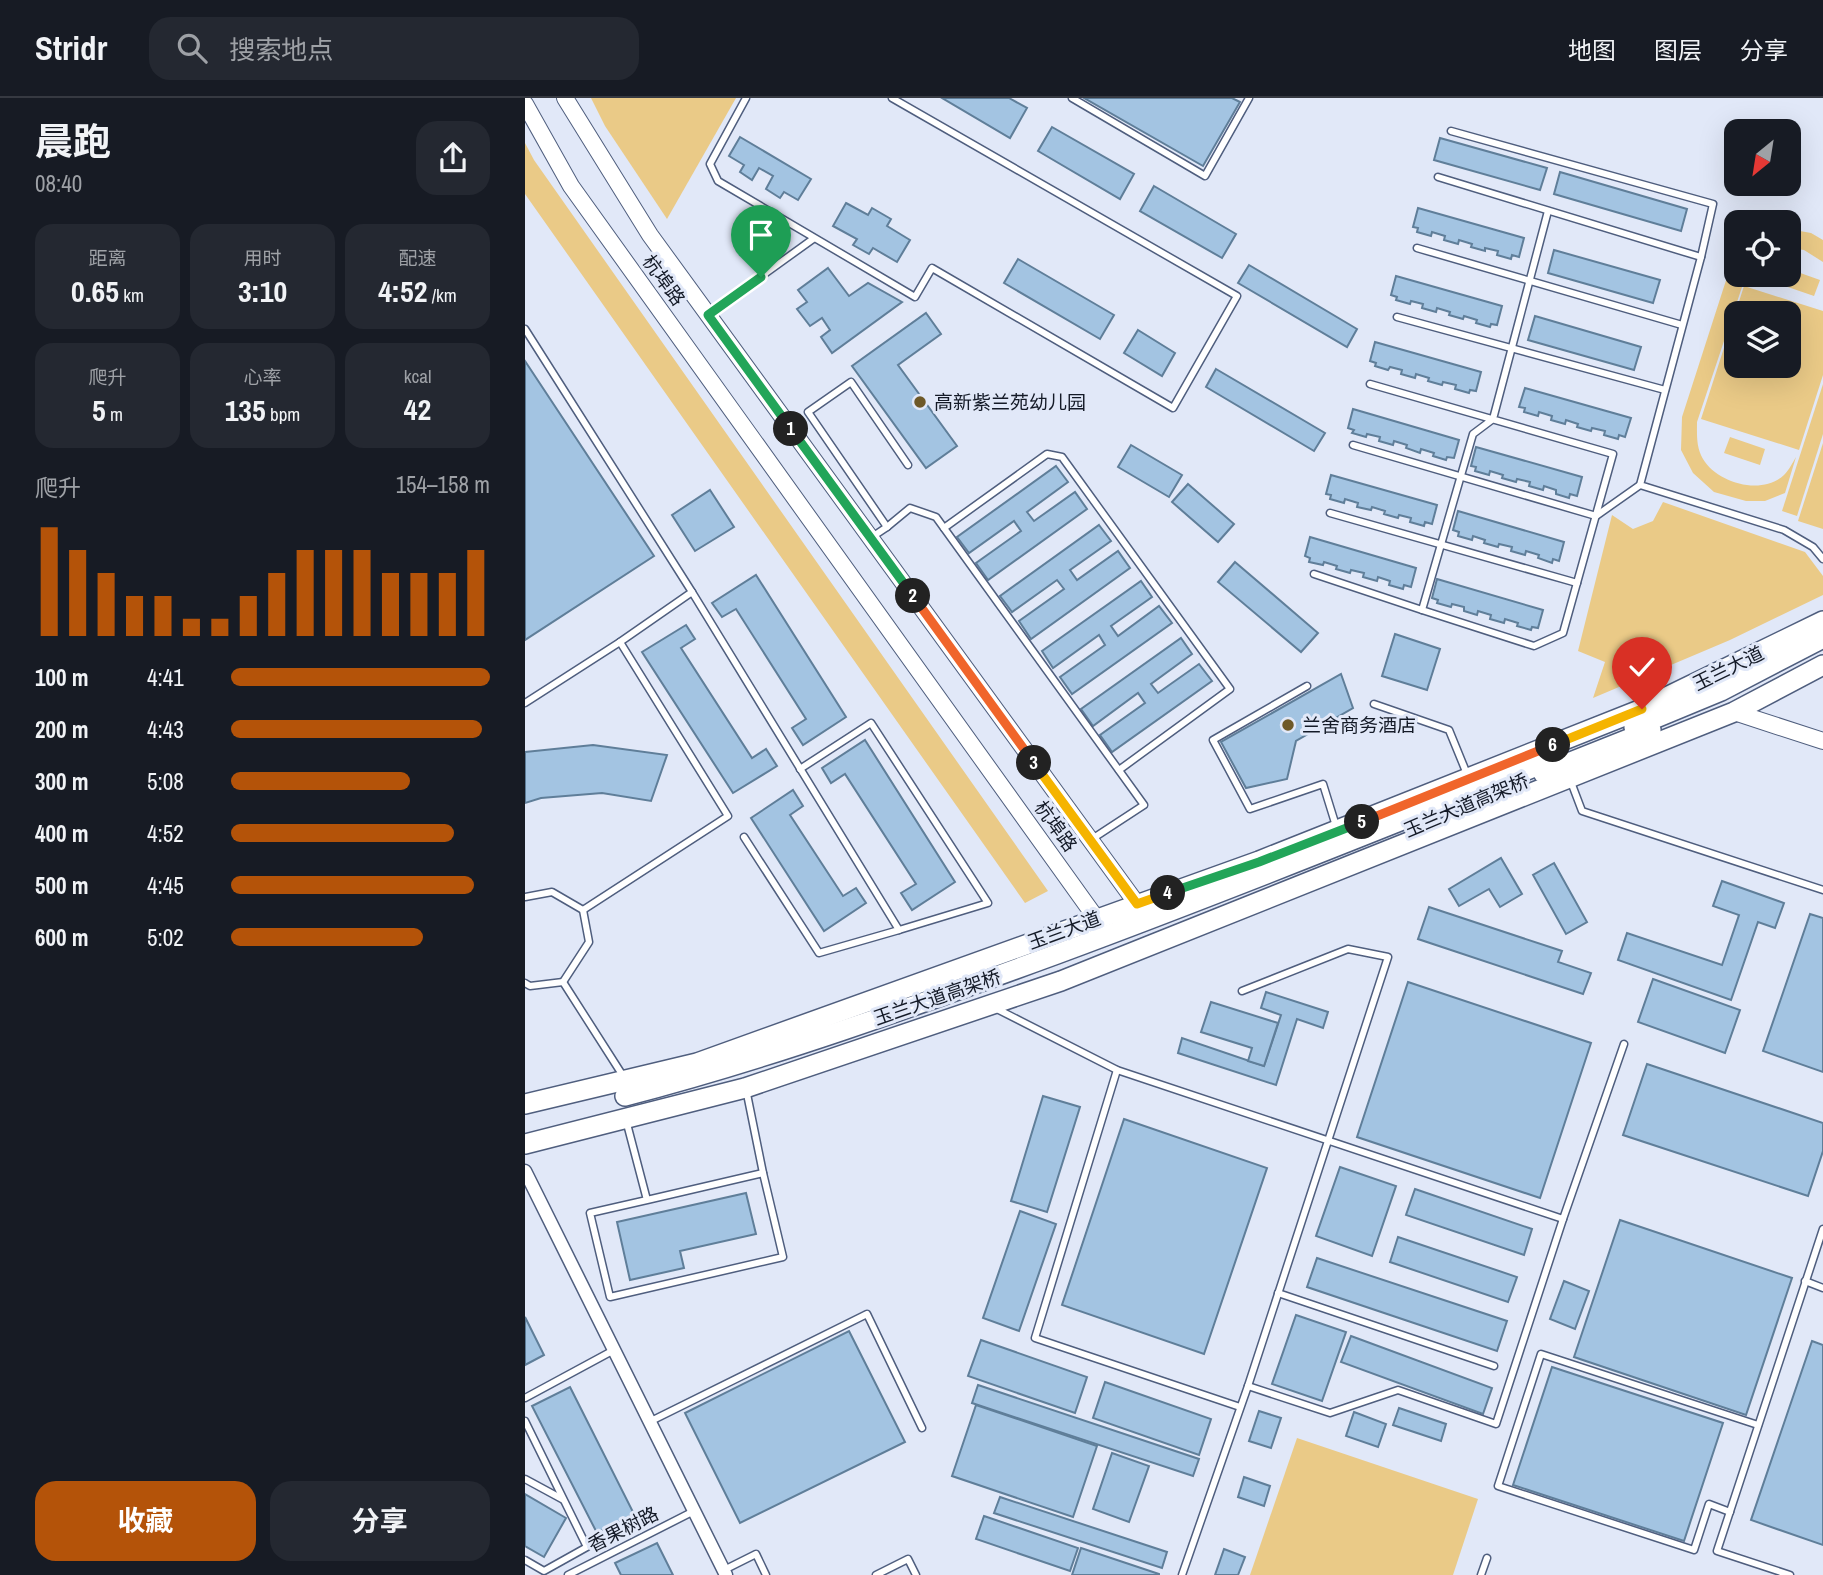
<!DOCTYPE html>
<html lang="zh">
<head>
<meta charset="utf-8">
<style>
  body { margin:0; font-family:"Archivo Narrow","Noto Sans SC",sans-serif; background:#242831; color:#f1f3f6; height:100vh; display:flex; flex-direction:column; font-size:26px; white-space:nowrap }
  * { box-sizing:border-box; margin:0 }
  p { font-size:23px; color:#9ea1a6 }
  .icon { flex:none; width:38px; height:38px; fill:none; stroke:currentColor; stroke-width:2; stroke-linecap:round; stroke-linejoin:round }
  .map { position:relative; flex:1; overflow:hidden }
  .details { display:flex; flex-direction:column; background:#171b24; width:525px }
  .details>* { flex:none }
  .needle { width:46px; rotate:210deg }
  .controls { position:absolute; left:1199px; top:21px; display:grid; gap:14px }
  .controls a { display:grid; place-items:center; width:77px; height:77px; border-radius:14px; background:#171b24; box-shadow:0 7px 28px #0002; font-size:35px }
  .pin { position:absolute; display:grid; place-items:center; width:60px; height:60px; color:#fff; margin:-72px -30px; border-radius:50% 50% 50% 0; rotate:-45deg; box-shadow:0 0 7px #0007 }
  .pin .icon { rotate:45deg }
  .km { position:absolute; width:35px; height:35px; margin:-18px; border-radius:50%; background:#222; color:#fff; font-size:19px; line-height:35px; text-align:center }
  .round { display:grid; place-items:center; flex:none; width:74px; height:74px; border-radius:21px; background:#242831 }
  .overview { display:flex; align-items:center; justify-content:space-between; height:119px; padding:0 35px }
  h1 { font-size:38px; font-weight:700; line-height:52px }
  .metrics { display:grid; grid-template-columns:repeat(3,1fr); gap:10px; height:119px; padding:7px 35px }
  .metrics div { display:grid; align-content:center; border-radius:18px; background:#242831; text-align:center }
  .metrics b { font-size:30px; font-weight:700 }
  .metrics small { font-size:19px; font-weight:400 }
  .metrics p { font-size:19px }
  .chart { height:196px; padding:14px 35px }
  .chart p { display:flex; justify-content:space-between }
  .chart svg { width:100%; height:126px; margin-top:7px; stroke:#b45309; stroke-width:6 }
  .primary-button { display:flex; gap:14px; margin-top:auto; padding:14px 35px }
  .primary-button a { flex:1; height:80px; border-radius:21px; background:#b45309; color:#fff; font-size:28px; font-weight:700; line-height:80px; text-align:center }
  .primary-button a+a { background:#242831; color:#f1f3f6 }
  ul { padding:0 35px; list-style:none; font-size:23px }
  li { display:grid; grid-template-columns:112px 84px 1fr; align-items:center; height:52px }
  li i { height:18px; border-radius:9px; background:#b45309 }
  header { display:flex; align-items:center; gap:42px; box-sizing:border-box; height:98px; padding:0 35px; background:#171b24; border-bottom:2px solid #363941 }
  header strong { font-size:33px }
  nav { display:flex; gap:38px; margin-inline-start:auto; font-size:24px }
  .search { width:490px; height:63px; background:#242831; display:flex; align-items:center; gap:18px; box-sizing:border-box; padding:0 24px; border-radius:21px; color:#9ea1a6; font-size:26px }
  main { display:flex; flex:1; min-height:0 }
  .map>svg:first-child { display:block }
  .green { fill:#eaca87; fill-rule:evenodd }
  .building { fill:#a3c4e2; stroke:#5f7e99; stroke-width:2 }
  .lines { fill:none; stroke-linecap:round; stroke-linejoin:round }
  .lane-casing { stroke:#4f5e7e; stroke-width:9 }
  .street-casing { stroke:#4f5e7e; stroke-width:15 }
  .secondary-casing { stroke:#4f5e7e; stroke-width:18 }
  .primary-casing { stroke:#4f5e7e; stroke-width:22 }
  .lane { stroke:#fff; stroke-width:6 }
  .street { stroke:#fff; stroke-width:12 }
  .secondary { stroke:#fff; stroke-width:16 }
  .primary { stroke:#fff; stroke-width:19 }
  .split-1-casing { stroke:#fff; stroke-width:14 }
  .split-2-casing { stroke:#fff; stroke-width:14 }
  .split-3-casing { stroke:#fff; stroke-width:14 }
  .split-4-casing { stroke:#fff; stroke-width:14 }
  .split-5-casing { stroke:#fff; stroke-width:14 }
  .split-6-casing { stroke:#fff; stroke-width:14 }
  .split-7-casing { stroke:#fff; stroke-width:14 }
  .split-1 { stroke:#22a559; stroke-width:9 }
  .split-2 { stroke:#22a559; stroke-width:9 }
  .split-3 { stroke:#f0652b; stroke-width:9 }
  .split-4 { stroke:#f5b400; stroke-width:9 }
  .split-5 { stroke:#22a559; stroke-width:9 }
  .split-6 { stroke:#f0652b; stroke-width:9 }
  .split-7 { stroke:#f5b400; stroke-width:9 }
  .poi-dot { fill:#6e5928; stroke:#e1e8f8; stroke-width:2.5 }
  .labels { text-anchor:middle; stroke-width:6; stroke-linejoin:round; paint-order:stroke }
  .street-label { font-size:19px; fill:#141a27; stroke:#e1e8f8 }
  .poi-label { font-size:19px; fill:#141a27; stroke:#e1e8f8; text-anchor:start }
</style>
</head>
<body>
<header>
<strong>Stridr</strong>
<div class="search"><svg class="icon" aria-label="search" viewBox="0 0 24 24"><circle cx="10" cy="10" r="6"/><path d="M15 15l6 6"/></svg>搜索地点</div>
<nav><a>地图</a><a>图层</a><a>分享</a></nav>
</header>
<main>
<section class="details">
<div class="overview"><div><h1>晨跑</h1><p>08:40</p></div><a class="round"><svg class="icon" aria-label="share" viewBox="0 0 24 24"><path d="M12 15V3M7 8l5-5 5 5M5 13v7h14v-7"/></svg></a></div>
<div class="metrics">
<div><p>距离</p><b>0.65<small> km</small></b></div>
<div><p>用时</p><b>3:10</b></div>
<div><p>配速</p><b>4:52<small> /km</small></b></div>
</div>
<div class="metrics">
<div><p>爬升</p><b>5<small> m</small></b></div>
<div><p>心率</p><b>135<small> bpm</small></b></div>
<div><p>kcal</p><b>42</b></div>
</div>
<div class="chart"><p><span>爬升</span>154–158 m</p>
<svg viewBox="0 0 160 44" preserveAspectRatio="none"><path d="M5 44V6M15 44V14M25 44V22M35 44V30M45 44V30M55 44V38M65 44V38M75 44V30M85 44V22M95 44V14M105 44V14M115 44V14M125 44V22M135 44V22M145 44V22M155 44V14"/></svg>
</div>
<ul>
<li><b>100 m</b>4:41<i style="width:100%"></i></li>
<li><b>200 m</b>4:43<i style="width:97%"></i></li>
<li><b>300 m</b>5:08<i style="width:69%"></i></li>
<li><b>400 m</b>4:52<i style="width:86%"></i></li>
<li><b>500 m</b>4:45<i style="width:94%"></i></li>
<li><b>600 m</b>5:02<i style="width:74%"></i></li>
</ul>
<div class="primary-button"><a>收藏</a><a>分享</a></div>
</section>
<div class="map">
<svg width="1298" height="1477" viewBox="0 0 1298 1477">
  <rect width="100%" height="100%" fill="#e1e8f8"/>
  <g class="green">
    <polygon points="66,0 211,0 142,121 80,28"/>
    <polygon points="0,45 9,62 523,793 500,805 0,96"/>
    <polygon points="1264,131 1286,135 1298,142 1298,164 1279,152 1264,150"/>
    <path d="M1211,163V177H1221L1172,324C1172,337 1171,349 1178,361C1192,385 1237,398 1259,377C1264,372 1268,364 1271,359L1260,395L1240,403H1221L1189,394L1168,375L1156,352L1157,319L1205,170Z"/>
    <polygon points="1264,171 1295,182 1289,198 1254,186 1257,177 1264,177"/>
    <path d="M1219,188L1298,213V277L1274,352L1176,321ZM1211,215H1264V268H1211Z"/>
    <polygon points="1298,286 1298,336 1272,418 1257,413"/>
    <polygon points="1205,339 1240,351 1235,367 1199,355"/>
    <polygon points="1298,345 1298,431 1273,423"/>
    <polygon points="1138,404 1280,454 1298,478 1298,497 1205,542 1068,600 1080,564 1053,553 1087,417 1108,431 1128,423"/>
    <polygon points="772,1340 953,1401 928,1477 725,1477"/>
  </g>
  <g class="building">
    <polygon points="417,0 484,0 502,10 485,40"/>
    <polygon points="559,0 707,0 715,4 678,68"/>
    <polygon points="527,29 609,76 595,101 513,53"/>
    <polygon points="215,39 286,81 273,102 259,94 255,100 241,91 248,78 234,70 227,82 215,74 219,67 204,58"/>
    <polygon points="915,40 1022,70 1015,92 909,62"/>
    <polygon points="1035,74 1162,111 1156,133 1029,96"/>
    <polygon points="629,88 711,136 697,160 615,113"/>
    <polygon points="321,105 343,117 347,110 366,121 362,128 385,142 372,164 348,150 344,156 328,147 332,141 308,128"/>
    <polygon points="893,110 999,140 994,159 987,157 986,161 972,157 973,153 960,150 960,153 946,149 947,146 934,142 933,146 919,142 920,138 907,134 906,138 892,134 893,130 888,129"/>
    <polygon points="222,117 256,138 235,153 214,123"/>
    <polygon points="1029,152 1135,182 1128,205 1023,175"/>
    <polygon points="493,161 589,217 575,241 479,185"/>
    <polygon points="724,167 832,231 822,249 713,185"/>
    <polygon points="303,170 324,198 343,185 377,204 307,255 296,239 305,232 297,220 285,228 272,211 282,204 273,192"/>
    <polygon points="871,178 977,208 972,227 966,226 965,229 951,225 952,222 939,218 938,221 924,217 925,214 912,210 911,214 897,210 898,206 886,203 885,206 871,202 872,199 866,197"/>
    <polygon points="401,215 416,236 373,267 432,348 401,370 327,268"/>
    <polygon points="1010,218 1116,249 1109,272 1003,242"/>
    <polygon points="613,232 650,255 637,278 599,255"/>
    <polygon points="850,244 956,274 951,293 945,292 944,295 930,291 931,287 918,284 917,287 903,283 904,280 891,276 890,280 876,276 877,272 865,269 863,272 850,268 851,265 845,263"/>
    <polygon points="0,263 129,458 0,542"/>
    <polygon points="691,271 800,335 789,353 681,289"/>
    <polygon points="1000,290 1106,320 1100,339 1094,337 1093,341 1079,337 1080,333 1067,330 1066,333 1052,329 1053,326 1041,322 1040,326 1026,322 1027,318 1014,314 1013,318 999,314 1000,310 994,309"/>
    <polygon points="828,311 934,342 929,360 922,359 921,362 908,358 909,355 896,351 895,355 881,350 882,347 869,343 868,347 854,343 855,339 842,336 841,339 827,335 829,332 823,330"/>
    <polygon points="606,347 657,377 644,399 593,369"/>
    <polygon points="951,349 1057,379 1052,398 1045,396 1044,400 1031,396 1031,392 1019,388 1018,392 1004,388 1005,384 992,381 991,384 977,380 978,377 965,373 964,377 950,373 951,369 946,368"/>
    <polygon points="531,368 543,384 502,414 509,423 550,394 562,411 463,482 451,465 496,433 489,423 444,455 432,439"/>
    <polygon points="806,377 912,407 907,426 900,424 899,428 885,424 886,420 874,417 873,420 859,416 860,413 847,409 846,412 832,409 833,405 820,401 819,405 805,401 806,397 801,396"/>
    <polygon points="663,386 709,426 693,444 647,404"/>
    <polygon points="185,392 209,429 170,453 147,417"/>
    <polygon points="933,413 1039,444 1034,463 1028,461 1027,465 1013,460 1014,457 1001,453 1000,457 986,453 987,449 974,446 973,449 959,445 960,442 948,438 947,442 933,438 934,434 928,432"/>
    <polygon points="574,427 586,443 545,472 552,482 593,453 605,470 506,541 494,523 539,491 532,482 487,514 475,498"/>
    <polygon points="785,439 891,470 886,489 879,487 878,491 864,487 865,483 853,479 852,483 838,479 839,475 826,472 825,475 811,471 812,468 799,464 798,467 784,464 785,460 780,458"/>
    <polygon points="710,464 793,535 776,554 693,484"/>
    <polygon points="231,477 321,619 278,647 267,630 281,621 211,511 197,519 187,505"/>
    <polygon points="912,481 1018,512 1013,530 1007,529 1006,532 992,528 993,525 980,521 979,525 965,521 966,517 953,513 952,517 939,513 939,509 927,506 926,509 912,505 913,502 907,500"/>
    <polygon points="616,483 627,499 586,528 593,538 634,508 647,525 547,596 535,579 580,547 574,537 528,570 517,553"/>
    <polygon points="161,527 170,541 156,550 227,660 241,651 252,668 208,695 117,554"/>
    <polygon points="870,536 915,551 902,592 857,578"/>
    <polygon points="656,540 667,556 626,586 633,595 674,566 687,583 587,654 575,637 620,605 613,595 568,628 556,611"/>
    <polygon points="816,576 828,610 771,643 762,681 721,690 696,644"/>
    <polygon points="340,642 430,784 387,812 376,795 391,786 320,676 306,685 297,670"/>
    <polygon points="68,647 142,657 126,703 77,695 16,700 0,705 0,654"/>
    <polygon points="268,692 278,708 265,717 318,798 331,790 341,805 299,833 226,720"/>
    <polygon points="976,760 997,796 975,809 964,791 934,808 924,791"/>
    <polygon points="1029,765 1062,824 1041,836 1008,777"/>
    <polygon points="1197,783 1259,805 1250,830 1233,824 1206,902 1093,862 1102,835 1197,867 1214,817 1188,808"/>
    <polygon points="904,809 1037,853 1033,864 1066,875 1058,896 893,841"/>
    <polygon points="1285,816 1298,820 1298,974 1238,953"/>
    <polygon points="1128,881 1215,912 1200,955 1113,924"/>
    <polygon points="883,884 1066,945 1015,1100 832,1039"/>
    <polygon points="741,894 803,914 798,930 772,921 751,987 653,955 657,940 739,968 756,917 736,910"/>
    <polygon points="686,904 753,925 739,968 723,963 727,950 676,934"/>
    <polygon points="1122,966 1298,1025 1298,1053 1283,1098 1098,1037"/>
    <polygon points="518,998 555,1009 522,1114 486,1103"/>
    <polygon points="599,1021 742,1070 679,1256 537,1207"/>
    <polygon points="815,1069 871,1088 847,1158 791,1138"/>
    <polygon points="890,1091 1007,1131 999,1157 881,1117"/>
    <polygon points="221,1095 231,1136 155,1153 159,1170 105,1182 92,1124"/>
    <polygon points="495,1113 531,1126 494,1233 458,1220"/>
    <polygon points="1095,1122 1267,1180 1221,1317 1049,1259"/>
    <polygon points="873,1139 992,1179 983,1204 865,1164"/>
    <polygon points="792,1160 982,1223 972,1253 782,1189"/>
    <polygon points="1039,1183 1064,1193 1050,1231 1025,1221"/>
    <polygon points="771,1217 821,1234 797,1303 747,1286"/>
    <polygon points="0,1219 19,1257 0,1267"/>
    <polygon points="324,1233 380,1344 215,1425 160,1315"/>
    <polygon points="826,1238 967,1290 958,1316 816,1264"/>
    <polygon points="456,1242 562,1279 550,1315 443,1278"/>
    <polygon points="1287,1243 1298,1247 1298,1447 1226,1422"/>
    <polygon points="1027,1269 1198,1325 1159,1443 988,1387"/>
    <polygon points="580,1284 686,1321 674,1357 568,1320"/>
    <polygon points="453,1287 674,1361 668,1378 447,1305"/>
    <polygon points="45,1289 109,1416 72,1435 7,1308"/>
    <polygon points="451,1307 572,1348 548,1419 427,1378"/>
    <polygon points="874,1310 921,1326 916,1343 868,1327"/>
    <polygon points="734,1313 756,1320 746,1350 724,1343"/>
    <polygon points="829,1314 861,1326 853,1349 821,1338"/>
    <polygon points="587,1355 624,1368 604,1424 568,1411"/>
    <polygon points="719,1379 745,1388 739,1408 713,1399"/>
    <polygon points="0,1396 41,1420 19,1459 0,1448"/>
    <polygon points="475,1399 642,1454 637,1470 469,1415"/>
    <polygon points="459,1418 553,1450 545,1473 451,1441"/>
    <polygon points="132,1445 148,1477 96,1477 90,1465"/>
    <polygon points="556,1450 634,1476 634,1477 547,1477"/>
    <polygon points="699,1451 720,1459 713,1477 690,1477"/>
  </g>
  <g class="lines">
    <defs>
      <g id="lane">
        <polyline points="221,0 185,66 193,83 390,199 407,170 648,310 712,198 367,0"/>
        <polyline points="547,0 680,78 724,0"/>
        <polyline points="926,33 1188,106 1176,159"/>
        <polyline points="913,79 1176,159 1115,387 1259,432 1288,449 1298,461"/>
        <polyline points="892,150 1157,227"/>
        <polyline points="184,216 288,141"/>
        <polyline points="872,219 1140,292"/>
        <polyline points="0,231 167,494 95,544"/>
        <polyline points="845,286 1088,356 1038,535 1009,548 897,512 948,336 968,321 1023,113"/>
        <polyline points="828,347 1071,418 1115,387"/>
        <polyline points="805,415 1052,485"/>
        <polyline points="362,429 385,410 411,419 619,707 567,741"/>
        <polyline points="419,430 522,356 537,359 705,591 594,672"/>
        <polyline points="347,439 362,429 283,314 326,284 383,367"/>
        <polyline points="789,476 897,512"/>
        <polyline points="167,494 374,832 294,855 219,739"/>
        <polyline points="782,588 688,642 725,711 798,686 811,728"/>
        <polyline points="0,605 95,544 203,718 58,812"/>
        <polyline points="849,606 924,632 942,676"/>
        <polyline points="275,671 346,625 463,805 374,832"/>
        <polyline points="1046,684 1057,713 1298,792"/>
        <polyline points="0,799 27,794 58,812 64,844 38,884"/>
        <polyline points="38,884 100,981"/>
        <polyline points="0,885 5,888 38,884"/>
        <polyline points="470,910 592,972 1038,1121 1099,946"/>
        <polyline points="592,972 510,1240 715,1309"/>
        <polyline points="221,991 238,1075"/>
        <polyline points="101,1022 122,1102 238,1075 258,1159 85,1199 65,1115 122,1102"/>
        <polyline points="1280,1183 1298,1190"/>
        <polyline points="753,1195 969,1268"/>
        <polyline points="723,1288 805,1315 873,1292 971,1326 1038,1121"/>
        <polyline points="0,1300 89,1252"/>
        <polyline points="0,1323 62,1449 19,1473 0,1462"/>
        <polyline points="124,1324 342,1216 397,1330"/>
        <polyline points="0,1381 37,1401"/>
        <polyline points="1205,1414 1184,1406 1169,1452 973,1388 1016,1256 1233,1327"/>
        <polyline points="199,1472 231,1456 241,1477"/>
        <polyline points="43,1477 169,1413"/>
        <polyline points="351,1477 383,1461 391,1477"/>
        <polyline points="657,1477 723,1288 863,859 823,851 717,893"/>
        <polyline points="956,1477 962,1460"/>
        <polyline points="1265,1477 1192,1453 1298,1131"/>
      </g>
      <polyline id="street" points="0,1073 201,1477"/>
      <g id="secondary">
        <polyline points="40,0 125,137 612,806"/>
        <polyline points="0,6 46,88 571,820"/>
        <polyline points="1209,614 1298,643"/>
      </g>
      <g id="primary">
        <polyline points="1109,629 1196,593 1298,540"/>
        <polyline points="1018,675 1126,632"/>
        <path d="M100,998C247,960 390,908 532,856C699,794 864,728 1029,661"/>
        <polyline points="0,1006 172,965 734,763 1117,611 1298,523"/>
        <polyline points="0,1046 220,990 536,883 1209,614 1298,567"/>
      </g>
    </defs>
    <use href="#lane" class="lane-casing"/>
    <use href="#street" class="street-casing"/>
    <use href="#secondary" class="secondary-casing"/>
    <use href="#primary" class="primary-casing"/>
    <use href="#lane" class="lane"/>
    <use href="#street" class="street"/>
    <use href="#secondary" class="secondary"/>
    <use href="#primary" class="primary"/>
  </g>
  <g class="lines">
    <defs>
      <polyline id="split-1" points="236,179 183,217 266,331"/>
      <polyline id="split-2" points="266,331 388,498"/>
      <polyline id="split-3" points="388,498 509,665"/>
      <polyline id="split-4" points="509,665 612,806 643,795"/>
      <polyline id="split-5" points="643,795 734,764 837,724"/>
      <polyline id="split-6" points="837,724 1028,647"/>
      <polyline id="split-7" points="1028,647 1117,611"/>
    </defs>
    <use href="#split-1" class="split-1-casing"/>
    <use href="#split-2" class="split-2-casing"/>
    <use href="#split-3" class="split-3-casing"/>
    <use href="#split-4" class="split-4-casing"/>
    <use href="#split-5" class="split-5-casing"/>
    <use href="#split-6" class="split-6-casing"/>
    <use href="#split-7" class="split-7-casing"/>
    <use href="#split-1" class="split-1"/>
    <use href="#split-2" class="split-2"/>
    <use href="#split-3" class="split-3"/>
    <use href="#split-4" class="split-4"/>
    <use href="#split-5" class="split-5"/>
    <use href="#split-6" class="split-6"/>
    <use href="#split-7" class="split-7"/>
  </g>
  <g class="poi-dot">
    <circle cx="395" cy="304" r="7"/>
    <circle cx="763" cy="627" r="7"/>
  </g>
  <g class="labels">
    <g class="street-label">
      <text transform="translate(139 182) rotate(54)" y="7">杭埠路</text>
      <text transform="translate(1203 570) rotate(-26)" y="7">玉兰大道</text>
      <text transform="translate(941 707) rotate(-23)" y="7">玉兰大道高架桥</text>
      <text transform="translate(531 728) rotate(54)" y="7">杭埠路</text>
      <text transform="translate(539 832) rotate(-20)" y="7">玉兰大道</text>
      <text transform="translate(412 899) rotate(-19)" y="7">玉兰大道高架桥</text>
      <text transform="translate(98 1431) rotate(-27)" y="7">香果树路</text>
    </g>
    <g class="poi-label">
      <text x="409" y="311">高新紫兰苑幼儿园</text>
      <text x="777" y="634">兰舍商务酒店</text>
    </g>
  </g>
</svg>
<div class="controls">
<a><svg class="needle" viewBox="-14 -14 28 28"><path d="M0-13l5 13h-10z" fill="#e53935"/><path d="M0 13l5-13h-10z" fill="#9ea1a6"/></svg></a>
<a><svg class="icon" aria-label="locate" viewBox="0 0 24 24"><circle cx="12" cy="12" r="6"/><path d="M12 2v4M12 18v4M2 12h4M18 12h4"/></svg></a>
<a><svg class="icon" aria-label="layers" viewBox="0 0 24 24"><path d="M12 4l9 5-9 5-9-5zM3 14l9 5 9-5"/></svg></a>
</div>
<div class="pin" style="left:236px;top:179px;background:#1e9e55"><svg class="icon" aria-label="arrive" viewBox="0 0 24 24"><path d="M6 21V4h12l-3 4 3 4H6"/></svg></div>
<div class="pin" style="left:1117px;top:611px;background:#d93025"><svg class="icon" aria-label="check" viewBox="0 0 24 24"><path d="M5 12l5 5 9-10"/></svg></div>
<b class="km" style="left:266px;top:331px">1</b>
<b class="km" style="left:388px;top:498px">2</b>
<b class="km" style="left:509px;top:665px">3</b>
<b class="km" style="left:643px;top:795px">4</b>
<b class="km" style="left:837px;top:724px">5</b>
<b class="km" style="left:1028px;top:647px">6</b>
</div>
</main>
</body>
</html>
